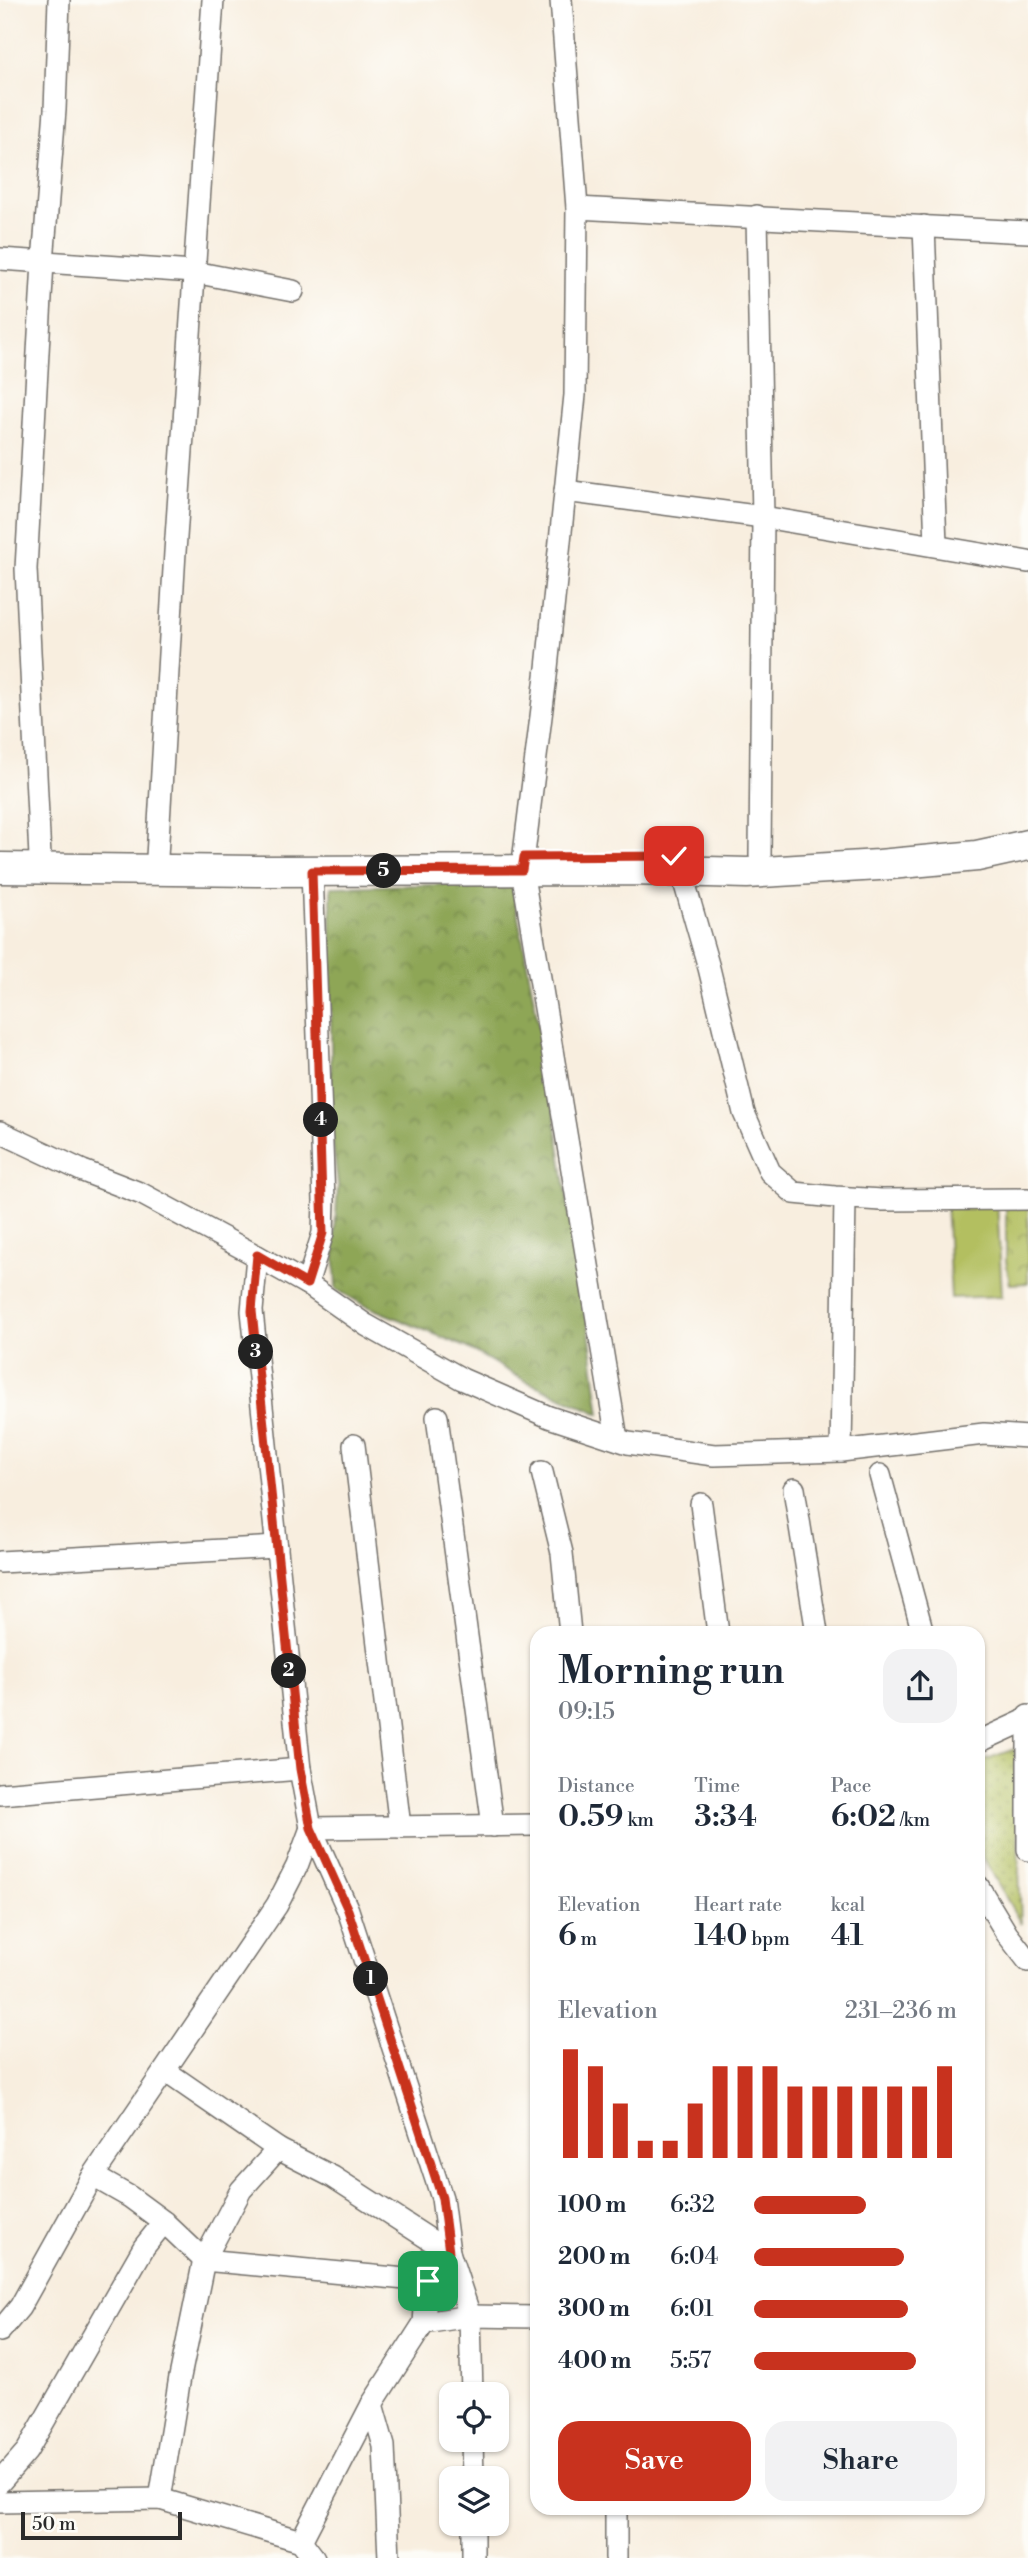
<!DOCTYPE html>
<html lang="en">
<head>
<meta charset="utf-8">
<style>
  body { margin:0; font-family:"Libre Bodoni",serif; background:#f2f2f3; color:#1f2937; height:100vh; display:flex; flex-direction:column; font-size:26px; white-space:nowrap }
  * { box-sizing:border-box; margin:0 }
  p { font-size:23px; color:#747a83 }
  .icon { flex:none; width:38px; height:38px; fill:none; stroke:currentColor; stroke-width:2; stroke-linecap:round; stroke-linejoin:round }
  .map { position:relative; flex:1; overflow:hidden }
  .side { position:absolute; left:530px; top:1626px; width:455px; height:889px; display:flex; flex-direction:column; background:#fff; border-radius:21px; box-shadow:0 2px 5px #0004 }
  .side>* { flex:none }
  .fabs { position:absolute; left:439px; top:2382px; display:grid; gap:14px }
  .fabs a { display:grid; place-items:center; width:70px; height:70px; border-radius:14px; background:#fff; box-shadow:0 2px 5px #0004; font-size:35px }
  .scale { position:absolute; left:21px; bottom:18px; width:161px; box-sizing:border-box; padding-left:7px; border:4px solid #2b2b2b; border-top:0; font-size:19px; line-height:24px; white-space:nowrap; color:#2b2b2b; -webkit-text-stroke:5px #fdfcf7; paint-order:stroke }
  .pin { position:absolute; display:grid; place-items:center; width:60px; height:60px; color:#fff; margin:-30px; border-radius:14px; box-shadow:0 4px 10px #0006 }
  .km { position:absolute; width:35px; height:35px; margin:-18px; border-radius:50%; background:#222; color:#fff; font-size:19px; line-height:35px; text-align:center }
  .round { display:grid; place-items:center; flex:none; width:74px; height:74px; border-radius:21px; background:#f2f2f3 }
  .head { display:flex; align-items:center; justify-content:space-between; height:119px; padding:0 28px }
  h1 { font-size:38px; font-weight:600; line-height:52px }
  .figures { display:grid; grid-template-columns:repeat(3,1fr); gap:10px; height:119px; padding:7px 28px }
  .figures div { display:grid; align-content:center }
  .figures b { font-size:30px; font-weight:600 }
  .figures small { font-size:19px; font-weight:400 }
  .figures p { font-size:19px }
  .chart { height:196px; padding:14px 28px }
  .chart p { display:flex; justify-content:space-between }
  .chart svg { width:100%; height:126px; margin-top:7px; stroke:#c8321e; stroke-width:6 }
  .cta { display:flex; gap:14px; margin-top:auto; padding:14px 28px }
  .cta a { flex:1; height:80px; border-radius:21px; background:#c8321e; color:#fff; font-size:28px; font-weight:600; line-height:80px; text-align:center }
  .cta a+a { background:#f2f2f3; color:#1f2937 }
  ul { padding:0 28px; list-style:none; font-size:23px }
  li { display:grid; grid-template-columns:112px 84px 1fr; align-items:center; height:52px }
  li i { height:18px; border-radius:9px; background:#c8321e }
  .map>svg:first-child { display:block }
  .grass { fill:url(#grass-dots); stroke:#6f7546; stroke-width:2 }
  .forest { fill:url(#forest-crowns); stroke:#5c6841; stroke-width:2 }
  .park { fill:url(#park-crowns); stroke:#6f7546; stroke-width:2 }
  .pitch { fill:#b3bf61; stroke:#6f7546; stroke-width:2 }
  .lines { fill:none; stroke-linecap:round; stroke-linejoin:round }
  .street-casing { stroke:#736f6a; stroke-width:24 }
  .secondary-casing { stroke:#736f6a; stroke-width:33 }
  .street { stroke:#fff; stroke-width:21 }
  .secondary { stroke:#fff; stroke-width:30 }
  .route-casing { stroke:#fff; stroke-width:14 }
  .route { stroke:#c8321e; stroke-width:9 }
</style>
</head>
<body>
<div class="map">
<svg width="1028" height="2558" viewBox="0 0 1028 2558">
  <defs>
    <pattern id="grass-dots" width="8" height="8" patternUnits="userSpaceOnUse" patternTransform="scale(1.75)"><rect width="8" height="8" fill="#b3bf61"/><path d="M2 2h.1M6 6h.1" fill="none" stroke="#929b50" stroke-width="1.8" stroke-linecap="round"/></pattern>
    <pattern id="forest-crowns" width="20" height="18" patternUnits="userSpaceOnUse" patternTransform="scale(1.75)"><rect width="20" height="18" fill="#8ea657"/><path d="M2 6a3 3 0 1 1 6 0M12 15a3 3 0 1 1 6 0" fill="none" stroke="#748748"/></pattern>
    <pattern id="park-crowns" width="20" height="18" patternUnits="userSpaceOnUse" patternTransform="scale(1.75)"><rect width="20" height="18" fill="#b3bf61"/><path d="M2 6a3 3 0 1 1 6 0M12 15a3 3 0 1 1 6 0" fill="none" stroke="#929b50"/></pattern>
  </defs>
  <rect width="100%" height="100%" fill="#fdfcf7"/>
  <filter id="ink" filterUnits="userSpaceOnUse"><feTurbulence type="fractalNoise" baseFrequency=".0143" numOctaves="2"/><feDisplacementMap in="SourceGraphic" scale="14" xChannelSelector="R" yChannelSelector="G"/><feConvolveMatrix kernelMatrix="1 2 1 2 8 2 1 2 1" color-interpolation-filters="sRGB"/></filter>
  <filter id="wash" filterUnits="userSpaceOnUse"><feTurbulence type="fractalNoise" baseFrequency=".00686" numOctaves="4" result="noise"/><feDisplacementMap in="SourceGraphic" scale="28" xChannelSelector="R" yChannelSelector="G"/><feGaussianBlur stdDeviation="1.57" result="paint"/><feColorMatrix in="noise" values="0 0 0 0 0 0 0 0 0 0 0 0 0 0 0 0 0 1.4 0 .05"/><feComposite in="paint" operator="in"/></filter>
  <g filter="url(#wash)">
    <rect width="100%" height="100%" fill="#f8eedf"/>
    <polygon class="grass" points="1015,1749 1021,1924 978,1848 978,1762"/>
    <polygon class="forest" points="512,883 552,1097 575,1251 586,1307 600,1414 524,1380 466,1347 364,1305 336,1289 334,1246 338,1185 331,1129 331,887"/>
    <polygon class="park" points="1006,1200 1028,1200 1028,1283 1010,1284 1006,1261"/>
    <polygon class="pitch" points="997,1200 1002,1296 951,1298 946,1202"/>
  </g>
  <g filter="url(#ink)">
    <g class="lines">
      <defs>
        <g id="street">
          <polyline points="561,0 577,208 575,395 547,668 522,870 617,1439"/>
          <polyline points="577,208 1028,232"/>
          <polyline points="924,226 936,545"/>
          <polyline points="0,259 194,272 293,291"/>
          <polyline points="565,491 763,517 757,216"/>
          <polyline points="760,856 763,517 1028,562"/>
          <polyline points="40,857 26,569 43,262 55,110 59,0"/>
          <polyline points="157,857 175,552 213,0"/>
          <polyline points="681,871 709,968 744,1113 770,1172 794,1193 835,1197 881,1200 1028,1199"/>
          <polyline points="0,1132 83,1171 142,1194 257,1256 252,1311 300,1769 311,1828 537,1825"/>
          <polyline points="257,1256 307,1284 366,1325 462,1379 549,1417 628,1443 714,1455 841,1451 984,1434 1028,1437"/>
          <polyline points="307,1284 323,1233 324,1201 312,871"/>
          <polyline points="437,1417 493,1826"/>
          <polyline points="354,1445 400,1827"/>
          <polyline points="841,1451 845,1198"/>
          <polyline points="542,1472 562,1553 570,1633"/>
          <polyline points="880,1475 923,1633"/>
          <polyline points="794,1489 817,1633"/>
          <polyline points="701,1504 718,1633"/>
          <polyline points="0,1562 277,1547"/>
          <polyline points="1028,1716 1028,1850"/>
          <polyline points="978,1742 1028,1719"/>
          <polyline points="0,1794 300,1769"/>
          <polyline points="311,1828 348,1910 442,2198 449,2252 470,2316 472,2394"/>
          <polyline points="978,1886 1007,1934 1028,1961"/>
          <polyline points="165,2071 278,2149"/>
          <polyline points="93,2176 277,1905 297,1866 311,1828"/>
          <polyline points="424,2323 470,2316 537,2317"/>
          <polyline points="0,2331 20,2307 93,2176 130,2197 164,2222 204,2260 427,2281"/>
          <polyline points="372,2404 384,2446 389,2558"/>
          <polyline points="472,2440 473,2478"/>
          <polyline points="0,2482 27,2451 144,2247 164,2222"/>
          <polyline points="160,2499 180,2377 204,2260 241,2190 278,2149 333,2177 449,2252 427,2281 424,2323 372,2404 301,2541"/>
          <polyline points="0,2502 160,2499 301,2541 314,2558"/>
          <polyline points="473,2524 473,2558"/>
          <polyline points="616,2558 616,2508"/>
        </g>
        <polyline id="secondary" points="0,868 257,871 631,870 747,873 879,865 977,856 1028,845"/>
      </defs>
      <use href="#street" class="street-casing"/>
      <use href="#secondary" class="secondary-casing"/>
      <use href="#street" class="street"/>
      <use href="#secondary" class="secondary"/>
    </g>
  </g>
  <g class="lines" filter="url(#ink)">
    <defs>
      <polyline id="route" points="428,2281 449,2252 442,2198 348,1910 311,1828 300,1769 252,1311 257,1255 307,1284 323,1233 312,871 522,870 524,857 674,856"/>
    </defs>
    <use href="#route" class="route-casing"/>
    <use href="#route" class="route"/>
  </g>
</svg>
<div class="fabs">
<a><svg class="icon" aria-label="locate" viewBox="0 0 24 24"><circle cx="12" cy="12" r="6"/><path d="M12 2v4M12 18v4M2 12h4M18 12h4"/></svg></a>
<a><svg class="icon" aria-label="layers" viewBox="0 0 24 24"><path d="M12 4l9 5-9 5-9-5zM3 14l9 5 9-5"/></svg></a>
</div>
<div class="scale">50 m</div>
<div class="pin" style="left:428px;top:2281px;background:#1e9e55"><svg class="icon" aria-label="arrive" viewBox="0 0 24 24"><path d="M6 21V4h12l-3 4 3 4H6"/></svg></div>
<div class="pin" style="left:674px;top:856px;background:#d93025"><svg class="icon" aria-label="check" viewBox="0 0 24 24"><path d="M5 12l5 5 9-10"/></svg></div>
<b class="km" style="left:371px;top:1979px">1</b>
<b class="km" style="left:289px;top:1671px">2</b>
<b class="km" style="left:256px;top:1352px">3</b>
<b class="km" style="left:321px;top:1120px">4</b>
<b class="km" style="left:384px;top:871px">5</b>
<section class="side">
<div class="head"><div><h1>Morning run</h1><p>09:15</p></div><a class="round"><svg class="icon" aria-label="share" viewBox="0 0 24 24"><path d="M12 15V3M7 8l5-5 5 5M5 13v7h14v-7"/></svg></a></div>
<div class="figures">
<div><p>Distance</p><b>0.59<small> km</small></b></div>
<div><p>Time</p><b>3:34</b></div>
<div><p>Pace</p><b>6:02<small> /km</small></b></div>
</div>
<div class="figures">
<div><p>Elevation</p><b>6<small> m</small></b></div>
<div><p>Heart rate</p><b>140<small> bpm</small></b></div>
<div><p>kcal</p><b>41</b></div>
</div>
<div class="chart"><p><span>Elevation</span>231–236 m</p>
<svg viewBox="0 0 160 44" preserveAspectRatio="none"><path d="M5 44V6M15 44V12M25 44V25M35 44V38M45 44V38M55 44V25M65 44V12M75 44V12M85 44V12M95 44V19M105 44V19M115 44V19M125 44V19M135 44V19M145 44V19M155 44V12"/></svg>
</div>
<ul>
<li><b>100 m</b>6:32<i style="width:55%"></i></li>
<li><b>200 m</b>6:04<i style="width:74%"></i></li>
<li><b>300 m</b>6:01<i style="width:76%"></i></li>
<li><b>400 m</b>5:57<i style="width:80%"></i></li>
</ul>
<div class="cta"><a>Save</a><a>Share</a></div>
</section>
</div>
</body>
</html>
